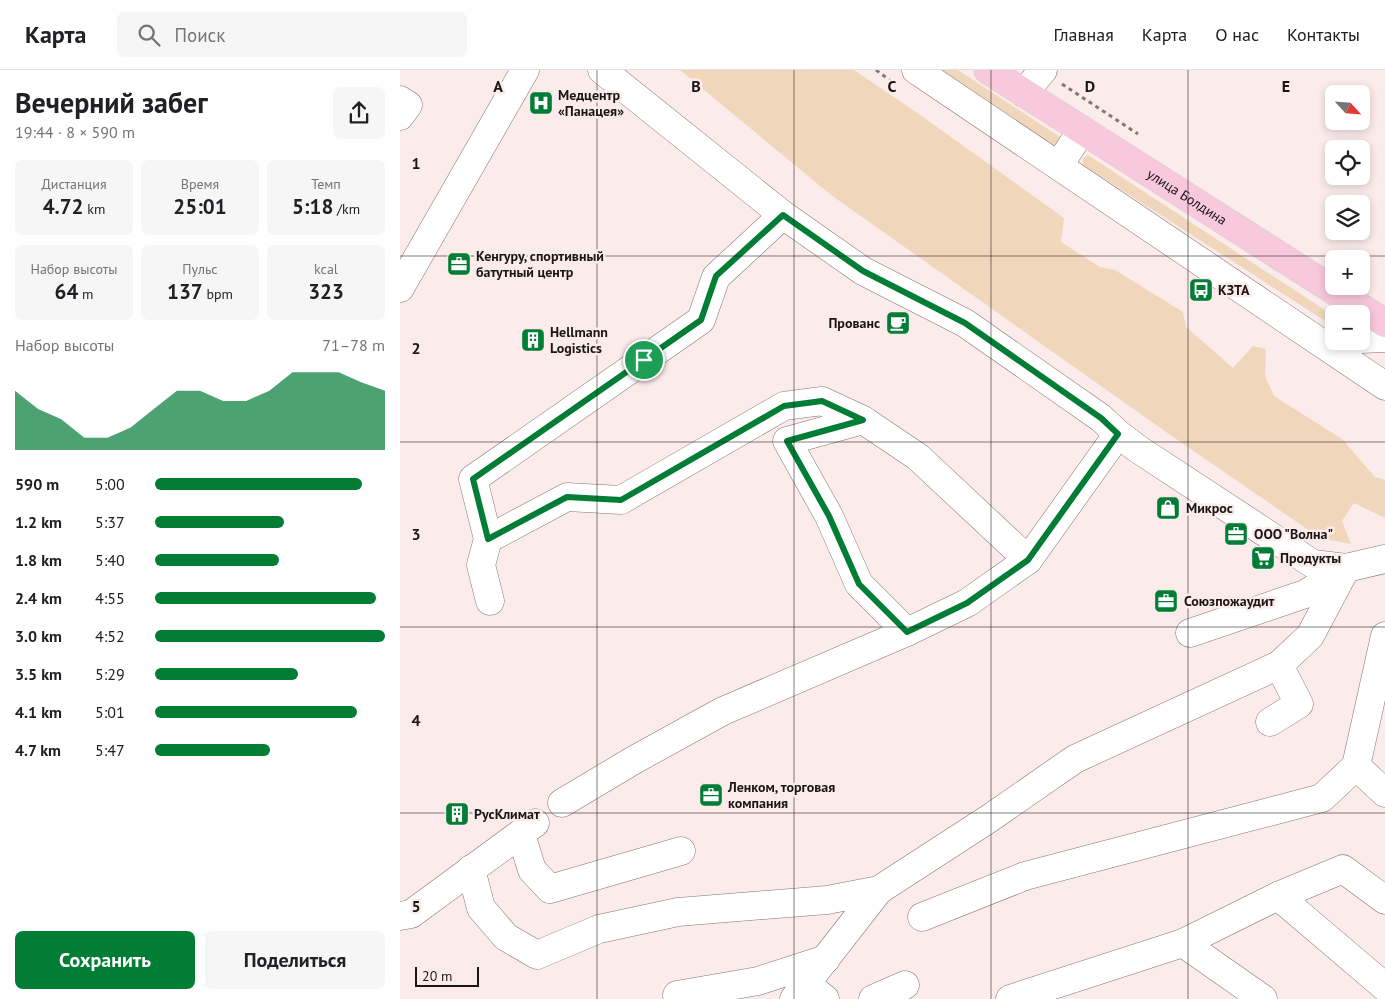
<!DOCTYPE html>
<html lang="ru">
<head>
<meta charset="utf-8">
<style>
  body { margin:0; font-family:"PT Sans",sans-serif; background:#f6f6f6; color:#202124; height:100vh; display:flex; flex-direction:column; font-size:19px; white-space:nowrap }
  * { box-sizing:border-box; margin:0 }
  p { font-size:16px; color:#757577 }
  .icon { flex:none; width:28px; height:28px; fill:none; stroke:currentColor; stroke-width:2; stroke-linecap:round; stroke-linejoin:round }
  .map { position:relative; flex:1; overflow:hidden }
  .side { display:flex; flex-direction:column; background:#fff; width:400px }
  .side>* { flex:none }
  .needle { width:32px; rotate:116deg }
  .tools { position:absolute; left:925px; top:15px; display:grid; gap:10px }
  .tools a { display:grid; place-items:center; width:45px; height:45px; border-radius:8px; background:#fff; box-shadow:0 2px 8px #0003; font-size:25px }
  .scale { position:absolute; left:15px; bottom:12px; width:64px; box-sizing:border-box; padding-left:5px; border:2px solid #1b1616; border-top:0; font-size:14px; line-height:18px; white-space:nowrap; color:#1b1616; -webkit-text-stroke:4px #fcebeb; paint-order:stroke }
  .pin { position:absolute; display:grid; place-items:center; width:42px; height:42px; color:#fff; margin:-21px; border:2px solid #fff; border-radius:50%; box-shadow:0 1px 5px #0007 }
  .round { display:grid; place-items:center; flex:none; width:52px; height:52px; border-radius:8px; background:#f6f6f6 }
  .head { display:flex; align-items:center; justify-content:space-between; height:85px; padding:0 15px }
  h1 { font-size:28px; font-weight:700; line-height:38px }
  .metrics { display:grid; grid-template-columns:repeat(3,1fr); gap:8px; height:85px; padding:5px 15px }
  .metrics div { display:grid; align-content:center; border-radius:8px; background:#f6f6f6; text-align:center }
  .metrics b { font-size:21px; font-weight:700 }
  .metrics small { font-size:14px; font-weight:400 }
  .metrics p { font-size:14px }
  .chart { height:140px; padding:10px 15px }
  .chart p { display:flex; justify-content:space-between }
  .chart svg { width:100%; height:90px; margin-top:5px; fill:#017d36; opacity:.7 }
  .button { display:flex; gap:10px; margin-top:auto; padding:10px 15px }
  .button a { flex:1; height:58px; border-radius:8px; background:#017d36; color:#fff; font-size:20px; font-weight:700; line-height:58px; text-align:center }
  .button a+a { background:#f6f6f6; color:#202124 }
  ul { padding:0 15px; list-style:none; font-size:16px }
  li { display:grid; grid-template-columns:80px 60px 1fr; align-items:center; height:38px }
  li i { height:12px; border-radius:6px; background:#017d36 }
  header { display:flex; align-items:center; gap:30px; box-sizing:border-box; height:70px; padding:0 25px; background:#fff; border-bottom:1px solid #e0e0e0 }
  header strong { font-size:24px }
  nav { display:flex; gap:28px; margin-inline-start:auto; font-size:18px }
  .search { width:350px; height:45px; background:#f6f6f6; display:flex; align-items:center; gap:12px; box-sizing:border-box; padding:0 18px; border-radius:8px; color:#757577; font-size:19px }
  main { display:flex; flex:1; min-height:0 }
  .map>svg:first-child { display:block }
  .green { fill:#f0d7bc }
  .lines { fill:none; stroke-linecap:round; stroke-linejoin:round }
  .minor-casing { stroke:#837474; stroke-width:29 }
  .major-casing { stroke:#d1d0d0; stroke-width:29 }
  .path { stroke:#827878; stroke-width:3; stroke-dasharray:4 4; stroke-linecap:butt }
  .minor { stroke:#fff; stroke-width:28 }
  .major { stroke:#f8c8dd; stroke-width:28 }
  .route-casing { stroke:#fff; stroke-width:10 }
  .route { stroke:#017d36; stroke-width:6 }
  .grid { fill:none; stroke:#1b1616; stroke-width:1; stroke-opacity:0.55 }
  .labels { text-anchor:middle; stroke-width:5; stroke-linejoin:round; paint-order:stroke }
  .poi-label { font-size:14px; font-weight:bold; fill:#1b1616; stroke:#fcebeb; text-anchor:start }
  .street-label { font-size:14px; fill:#1b1616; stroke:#fcebeb }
  .grid-label { font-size:16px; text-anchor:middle; font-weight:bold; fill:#1b1616; stroke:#fcebeb; stroke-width:5; stroke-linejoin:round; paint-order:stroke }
</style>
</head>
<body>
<header>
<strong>Карта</strong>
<div class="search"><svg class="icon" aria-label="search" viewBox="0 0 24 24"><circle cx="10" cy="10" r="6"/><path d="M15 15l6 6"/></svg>Поиск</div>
<nav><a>Главная</a><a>Карта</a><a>О нас</a><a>Контакты</a></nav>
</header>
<main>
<section class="side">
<div class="head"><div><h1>Вечерний забег</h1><p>19:44 · 8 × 590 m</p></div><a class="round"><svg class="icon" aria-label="share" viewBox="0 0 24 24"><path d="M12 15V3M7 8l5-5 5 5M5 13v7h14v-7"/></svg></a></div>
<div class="metrics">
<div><p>Дистанция</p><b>4.72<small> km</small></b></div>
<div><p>Время</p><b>25:01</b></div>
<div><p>Темп</p><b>5:18<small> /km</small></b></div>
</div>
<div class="metrics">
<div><p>Набор высоты</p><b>64<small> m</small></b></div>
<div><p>Пульс</p><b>137<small> bpm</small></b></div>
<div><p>kcal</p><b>323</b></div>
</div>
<div class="chart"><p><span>Набор высоты</span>71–78 m</p>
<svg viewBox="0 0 160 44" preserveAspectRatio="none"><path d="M0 44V15L10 24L20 29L30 38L40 38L50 33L60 24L70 15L80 15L90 20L100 20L110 15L120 6L130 6L140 6L150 11L160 15V44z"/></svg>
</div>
<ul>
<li><b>590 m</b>5:00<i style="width:90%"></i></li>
<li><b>1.2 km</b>5:37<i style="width:56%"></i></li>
<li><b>1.8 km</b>5:40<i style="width:54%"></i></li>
<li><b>2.4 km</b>4:55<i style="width:96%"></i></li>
<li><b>3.0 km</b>4:52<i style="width:100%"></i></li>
<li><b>3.5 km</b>5:29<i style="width:62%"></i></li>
<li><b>4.1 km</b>5:01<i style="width:88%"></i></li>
<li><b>4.7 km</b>5:47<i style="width:50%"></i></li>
</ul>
<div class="button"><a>Сохранить</a><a>Поделиться</a></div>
</section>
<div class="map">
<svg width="985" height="929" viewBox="0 0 985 929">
  <rect width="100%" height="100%" fill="#fcebeb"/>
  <g class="green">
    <polygon points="280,0 454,0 516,42 664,148 661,172 700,197 715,200 783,242 786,257 833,298 853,276 866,279 865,306 874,326 942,369 975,407 985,410 985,448 954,433 942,451 951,474 920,468 766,362 431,125"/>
    <polygon points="539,0 558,0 660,67 661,74 654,76"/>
    <polygon points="688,85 934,246 934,254 930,254 683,95 683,88"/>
  </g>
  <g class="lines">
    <defs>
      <g id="minor">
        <polyline points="202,0 383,145 463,201 565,253 701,348 718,364 738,379 913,494 946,498"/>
        <path d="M516,0C673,104 828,211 985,316"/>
        <polyline points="624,23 643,0"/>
        <polyline points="0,30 8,35 0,46"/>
        <polyline points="659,95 682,60"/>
        <polyline points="0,218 125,0"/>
        <polyline points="961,269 985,268"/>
        <polyline points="463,350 387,371 429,446 459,514 507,562 567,533 628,490"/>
        <polyline points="88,469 167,427 221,430 384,336 422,331 463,350 518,387 628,490 718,364"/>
        <polyline points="90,531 81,495 88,469 73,409 301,250 316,207 383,145"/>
        <polyline points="790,563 905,524 945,499"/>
        <polyline points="870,652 899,634 879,595"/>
        <polyline points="956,696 985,723"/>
        <polyline points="162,733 234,690 323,641 507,562"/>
        <polyline points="121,764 132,800 150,819 281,781"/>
        <polyline points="71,799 81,838 106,867 137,885 199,859 278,842 427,830 479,820"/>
        <polyline points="878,826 985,917"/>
        <polyline points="0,846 11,844 135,753"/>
        <polyline points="522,847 625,806 922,728 956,696 985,566"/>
        <polyline points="783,873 878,826 943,799 985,830"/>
        <polyline points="277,925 358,911 426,889"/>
        <polyline points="394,929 479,820 590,748 675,689 879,595 910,566 946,498 985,489"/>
        <polyline points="404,929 406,914 425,929"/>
        <polyline points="473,929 505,915"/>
        <polyline points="610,929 783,873 863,929"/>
      </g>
      <g id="major">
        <path id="s1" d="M588,0L985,253"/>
      </g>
    </defs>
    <use href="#minor" class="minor-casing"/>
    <use href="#major" class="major-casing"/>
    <g class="path">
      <polyline points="476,0 495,14"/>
      <polyline points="662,14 738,64"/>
    </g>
    <use href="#minor" class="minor"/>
    <use href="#major" class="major"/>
  </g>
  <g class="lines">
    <defs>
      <polygon id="route" points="383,145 463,201 565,253 701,348 718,364 628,490 567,533 507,562 459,514 429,446 387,371 463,350 422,331 384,336 221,430 167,427 88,469 73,409 301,250 316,206"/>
    </defs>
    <use href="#route" class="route-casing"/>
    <use href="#route" class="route"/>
  </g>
  <path class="grid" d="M197,0V929M394,0V929M591,0V929M788,0V929M0,186H985M0,372H985M0,557H985M0,743H985"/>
  <defs>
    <symbol id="hospital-square" viewBox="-11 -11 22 22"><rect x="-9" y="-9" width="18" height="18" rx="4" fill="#017d36" stroke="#fcebeb"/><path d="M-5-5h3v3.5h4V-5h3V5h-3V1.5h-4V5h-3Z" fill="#fff"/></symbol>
    <symbol id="office-square" viewBox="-11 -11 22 22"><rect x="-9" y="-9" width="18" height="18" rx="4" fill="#017d36" stroke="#fcebeb"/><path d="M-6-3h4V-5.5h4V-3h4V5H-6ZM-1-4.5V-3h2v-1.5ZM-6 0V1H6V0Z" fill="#fff"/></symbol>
    <symbol id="bus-square" viewBox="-11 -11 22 22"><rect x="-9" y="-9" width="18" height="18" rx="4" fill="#017d36" stroke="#fcebeb"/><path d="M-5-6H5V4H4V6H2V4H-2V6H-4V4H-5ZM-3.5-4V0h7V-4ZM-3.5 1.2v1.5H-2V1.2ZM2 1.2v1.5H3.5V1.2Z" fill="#fff"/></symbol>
    <symbol id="cafe-square" viewBox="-11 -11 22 22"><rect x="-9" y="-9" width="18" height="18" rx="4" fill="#017d36" stroke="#fcebeb"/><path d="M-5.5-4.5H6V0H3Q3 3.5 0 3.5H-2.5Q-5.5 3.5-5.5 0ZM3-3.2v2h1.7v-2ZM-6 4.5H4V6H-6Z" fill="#fff"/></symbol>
    <symbol id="building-square" viewBox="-11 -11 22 22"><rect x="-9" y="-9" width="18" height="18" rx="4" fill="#017d36" stroke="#fcebeb"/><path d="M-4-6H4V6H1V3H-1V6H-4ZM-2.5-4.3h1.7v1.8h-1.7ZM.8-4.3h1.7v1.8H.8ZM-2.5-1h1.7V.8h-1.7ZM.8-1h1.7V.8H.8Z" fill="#fff"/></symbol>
    <symbol id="shop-square" viewBox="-11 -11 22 22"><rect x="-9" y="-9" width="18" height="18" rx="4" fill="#017d36" stroke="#fcebeb"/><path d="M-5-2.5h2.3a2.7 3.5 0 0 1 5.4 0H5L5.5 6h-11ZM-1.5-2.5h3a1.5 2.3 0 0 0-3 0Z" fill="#fff"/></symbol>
    <symbol id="supermarket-square" viewBox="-11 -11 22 22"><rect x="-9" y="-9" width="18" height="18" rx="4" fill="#017d36" stroke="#fcebeb"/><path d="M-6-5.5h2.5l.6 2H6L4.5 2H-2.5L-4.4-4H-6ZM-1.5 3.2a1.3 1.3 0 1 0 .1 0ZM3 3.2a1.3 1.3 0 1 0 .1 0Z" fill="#fff"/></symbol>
  </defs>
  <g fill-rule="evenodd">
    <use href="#hospital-square" x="127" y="19" width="28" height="28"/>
    <use href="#office-square" x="45" y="180" width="28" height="28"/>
    <use href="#bus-square" x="787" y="206" width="28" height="28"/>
    <use href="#cafe-square" x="484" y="239" width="28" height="28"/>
    <use href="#building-square" x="119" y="256" width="28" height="28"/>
    <use href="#shop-square" x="754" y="424" width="28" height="28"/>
    <use href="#office-square" x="822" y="450" width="28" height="28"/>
    <use href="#supermarket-square" x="849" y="474" width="28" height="28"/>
    <use href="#office-square" x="752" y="517" width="28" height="28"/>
    <use href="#office-square" x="297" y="711" width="28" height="28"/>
    <use href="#building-square" x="43" y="730" width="28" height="28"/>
  </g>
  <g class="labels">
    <g class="poi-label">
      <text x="158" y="30">Медцентр<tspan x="158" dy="16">«Панацея»</tspan></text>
      <text x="76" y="191">Кенгуру, спортивный<tspan x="76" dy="16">батутный центр</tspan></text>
      <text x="818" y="225">КЗТА</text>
      <text x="480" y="258" text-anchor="end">Прованс</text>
      <text x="150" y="267">Hellmann<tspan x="150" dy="16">Logistics</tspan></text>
      <text x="786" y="443">Микрос</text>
      <text x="854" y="469">ООО "Волна"</text>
      <text x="880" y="493">Продукты</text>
      <text x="784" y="536">Союзпожаудит</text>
      <text x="328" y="722">Ленком, торговая<tspan x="328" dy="16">компания</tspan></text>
      <text x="74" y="749">РусКлимат</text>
    </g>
    <g class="street-label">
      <text dy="5" stroke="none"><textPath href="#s1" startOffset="236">улица Болдина</textPath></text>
    </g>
  </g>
  <g class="grid-label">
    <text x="98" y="22">A</text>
    <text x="296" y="22">B</text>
    <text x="492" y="22">C</text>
    <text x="690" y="22">D</text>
    <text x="886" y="22">E</text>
    <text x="16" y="99">1</text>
    <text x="16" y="284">2</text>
    <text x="16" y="470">3</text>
    <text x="16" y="656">4</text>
    <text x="16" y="842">5</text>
  </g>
</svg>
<div class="tools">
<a><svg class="needle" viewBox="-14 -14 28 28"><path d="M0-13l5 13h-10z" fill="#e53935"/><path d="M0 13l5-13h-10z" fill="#757577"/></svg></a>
<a><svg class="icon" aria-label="locate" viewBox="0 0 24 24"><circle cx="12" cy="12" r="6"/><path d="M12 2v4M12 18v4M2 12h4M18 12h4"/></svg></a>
<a><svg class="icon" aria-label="layers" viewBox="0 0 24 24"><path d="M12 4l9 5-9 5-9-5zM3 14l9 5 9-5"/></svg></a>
<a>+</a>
<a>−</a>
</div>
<div class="scale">20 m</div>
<div class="pin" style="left:244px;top:290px;background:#1e9e55"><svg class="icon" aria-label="arrive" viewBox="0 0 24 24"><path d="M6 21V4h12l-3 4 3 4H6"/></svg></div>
</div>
</main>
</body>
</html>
